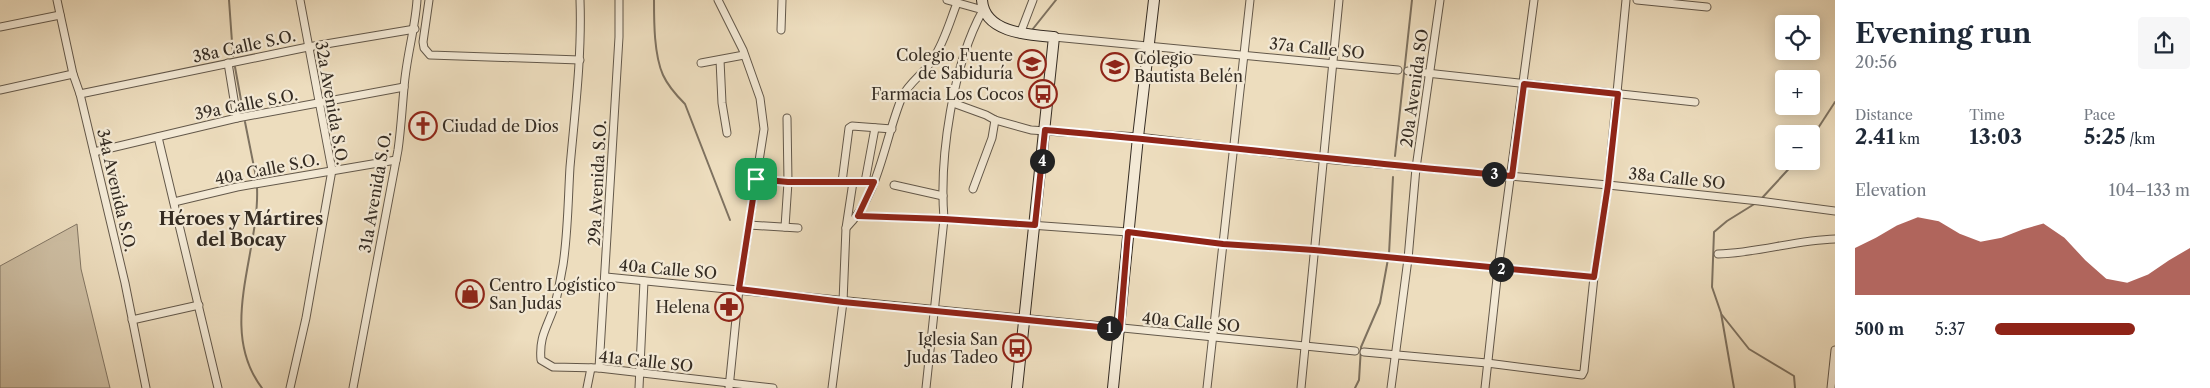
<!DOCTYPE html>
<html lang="en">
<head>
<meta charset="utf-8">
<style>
  body { margin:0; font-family:"Libre Caslon Text",serif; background:#f6f6f7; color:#1f2937; height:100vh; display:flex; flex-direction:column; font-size:19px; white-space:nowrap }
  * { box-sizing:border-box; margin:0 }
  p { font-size:16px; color:#747a83 }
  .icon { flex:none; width:28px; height:28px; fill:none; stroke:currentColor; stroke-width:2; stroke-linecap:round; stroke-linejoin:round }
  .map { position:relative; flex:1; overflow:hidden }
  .drawer { display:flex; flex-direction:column; background:#fff; width:375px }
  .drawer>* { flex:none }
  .tools { position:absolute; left:1775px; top:15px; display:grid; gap:10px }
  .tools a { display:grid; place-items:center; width:45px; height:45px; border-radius:5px; background:#fff; box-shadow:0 2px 12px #0003; font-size:25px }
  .pin { position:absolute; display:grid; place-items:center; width:42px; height:42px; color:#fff; margin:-21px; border-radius:10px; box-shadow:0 2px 8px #0006 }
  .km { position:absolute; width:25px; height:25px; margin:-12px; border-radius:50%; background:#222; color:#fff; font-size:14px; line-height:25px; text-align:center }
  .round { display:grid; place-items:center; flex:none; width:52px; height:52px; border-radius:5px; background:#f6f6f7 }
  .head { display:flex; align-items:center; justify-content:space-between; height:85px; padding:0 20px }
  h1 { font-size:28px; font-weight:700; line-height:38px }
  .metrics { display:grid; grid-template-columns:repeat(3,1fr); gap:8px; height:85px; padding:5px 20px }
  .metrics div { display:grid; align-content:center }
  .metrics b { font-size:21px; font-weight:700 }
  .metrics small { font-size:14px; font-weight:400 }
  .metrics p { font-size:14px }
  .chart { height:140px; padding:10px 20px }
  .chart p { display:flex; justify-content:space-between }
  .chart svg { width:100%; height:90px; margin-top:5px; fill:#8f2418; opacity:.7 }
  ul { padding:0 20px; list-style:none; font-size:16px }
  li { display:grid; grid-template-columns:80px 60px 1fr; align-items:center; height:38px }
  li i { height:12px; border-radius:6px; background:#8f2418 }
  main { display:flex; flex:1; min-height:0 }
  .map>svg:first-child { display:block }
  .green { fill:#cebfa4; stroke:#827664 }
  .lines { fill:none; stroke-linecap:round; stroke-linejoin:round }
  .stream { stroke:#7e7260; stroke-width:2 }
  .street-casing { stroke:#63584a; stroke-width:9 }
  .secondary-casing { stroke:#352c23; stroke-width:12 }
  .street { stroke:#f3e9d5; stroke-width:7 }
  .secondary { stroke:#f3e9d5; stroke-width:10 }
  .route-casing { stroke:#fff; stroke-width:10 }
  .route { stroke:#8f2418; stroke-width:6 }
  .labels { text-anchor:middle; stroke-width:4.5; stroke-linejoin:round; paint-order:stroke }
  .street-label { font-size:16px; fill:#352c23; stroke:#f3e9d5 }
  .poi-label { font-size:16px; fill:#352c23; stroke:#f3e9d5; text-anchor:end }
  .neighbourhood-label { font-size:18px; font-weight:bold; fill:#352c23; stroke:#f3e9d5 }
</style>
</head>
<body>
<main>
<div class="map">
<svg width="1835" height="388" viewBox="0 0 1835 388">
  <rect width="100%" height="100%" fill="#edddbe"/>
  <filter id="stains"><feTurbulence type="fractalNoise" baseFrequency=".004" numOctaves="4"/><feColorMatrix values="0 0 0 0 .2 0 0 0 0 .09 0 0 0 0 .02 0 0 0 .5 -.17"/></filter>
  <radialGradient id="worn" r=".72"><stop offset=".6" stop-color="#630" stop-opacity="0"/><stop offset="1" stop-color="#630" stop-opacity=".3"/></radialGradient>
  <polygon class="green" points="77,224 81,269 110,388 0,388 0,266"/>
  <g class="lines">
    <g class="stream">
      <polyline points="229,0 233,56"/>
      <path d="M654,0C654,22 654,55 663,75C668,86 676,95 685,104L730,220"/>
      <polyline points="1032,30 1056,0"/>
      <polyline points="235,67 243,111"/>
      <polyline points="245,122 257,182"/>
      <polyline points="1811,139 1835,102"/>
      <polyline points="1395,156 1412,0"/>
      <path d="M257,187C260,253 217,329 262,388"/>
      <polyline points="1762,198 1796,161"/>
      <polyline points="1389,254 1393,177"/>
      <polyline points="1722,315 1749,349 1794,376 1795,388"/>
      <polyline points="1355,388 1359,380 1361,347 1380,303 1388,259"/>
      <polyline points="1734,388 1721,313 1712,287 1714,232 1727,221 1756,203"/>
    </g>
    <defs>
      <g id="street">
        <polyline points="57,0 73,74 80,94 125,283 146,388"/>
        <polyline points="429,0 423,42 424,48 430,55 580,60"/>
        <path d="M580,0C582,56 575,111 570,167C568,200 568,232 563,265C560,280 558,296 553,310C546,329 539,338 541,360L553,367L599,368L773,388"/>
        <polyline points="718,0 743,50 760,98 764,129 739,289 729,388"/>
        <polyline points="1637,0 1707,7"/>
        <polyline points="0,27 60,15"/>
        <polyline points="781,30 782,0"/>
        <polyline points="1020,34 1033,0"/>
        <polyline points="1054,37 1398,70"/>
        <polyline points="720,60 722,103 727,133"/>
        <polyline points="228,63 237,118"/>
        <polyline points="701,63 744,55"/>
        <polyline points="1408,71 1695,102"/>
        <polyline points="0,90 73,74"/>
        <polyline points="80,94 308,47 415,29"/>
        <polyline points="953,103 986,115 995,120 1031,130 1138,137 1324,159 1608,185 1759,201 1835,211"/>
        <polyline points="158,137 218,388"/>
        <polyline points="94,152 237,118 404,87"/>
        <polyline points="756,179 788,182 874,182"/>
        <polyline points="842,182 849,128 852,126 892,129"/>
        <polyline points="865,182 875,128"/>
        <polyline points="894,185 943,196"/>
        <polyline points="973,189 992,138 995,120"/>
        <polyline points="174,202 237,187 396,160"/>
        <polyline points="858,216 944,219 1128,232 1223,244 1314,250 1594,277"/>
        <polyline points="749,225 798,228"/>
        <polyline points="785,227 788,182 787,118"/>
        <path d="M846,228C880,194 884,140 902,97C910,81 924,74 933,59C944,43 950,21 957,3"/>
        <path d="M1718,254C1758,253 1796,240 1835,239"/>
        <polyline points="606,277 1355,351"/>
        <polyline points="132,320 199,305"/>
        <polyline points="1364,352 1487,363 1582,375 1584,371 1594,277 1608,185 1626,0"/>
        <polyline points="599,368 619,37 619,0"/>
        <polyline points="290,388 306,318 332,170 300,0"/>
        <path d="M353,388L398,150C401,129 402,109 404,88C406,58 415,30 417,0"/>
        <polyline points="587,388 591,368"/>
        <polyline points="639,388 644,281"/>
        <polyline points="832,388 843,302 846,228 853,182"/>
        <path d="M926,388L944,219C939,157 953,64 983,10L947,0"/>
        <polyline points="1207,388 1250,0"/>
        <polyline points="1301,388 1339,0"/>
        <polyline points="1391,388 1408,259 1416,168 1440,0"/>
        <polyline points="1485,388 1498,269 1534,0"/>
        <polyline points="1831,388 1835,350"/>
      </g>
      <g id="secondary">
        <path d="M982,0C984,33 1029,35 1054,37L1017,388"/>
        <polyline points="1113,388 1138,137 1154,0"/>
      </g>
    </defs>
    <use href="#street" class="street-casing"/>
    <use href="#secondary" class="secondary-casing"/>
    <use href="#street" class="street"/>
    <use href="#secondary" class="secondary"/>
  </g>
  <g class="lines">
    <defs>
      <path id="route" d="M1524,84L1618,94L1608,185L1594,277L1314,250L1223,244L1128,232L1120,329L843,302L739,289L756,179L788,182H874L858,216L944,219L1035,225L1045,130C1201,143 1356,163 1512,176Z"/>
    </defs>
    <use href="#route" class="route-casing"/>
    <use href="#route" class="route"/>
  </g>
  <defs>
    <symbol id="school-ring" viewBox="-11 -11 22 22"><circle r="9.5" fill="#f3e9d5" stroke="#8f2418" stroke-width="1.5"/><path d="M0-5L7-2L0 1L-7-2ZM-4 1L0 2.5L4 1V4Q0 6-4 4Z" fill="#8f2418"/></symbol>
    <symbol id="bus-ring" viewBox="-11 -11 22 22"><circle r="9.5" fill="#f3e9d5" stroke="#8f2418" stroke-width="1.5"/><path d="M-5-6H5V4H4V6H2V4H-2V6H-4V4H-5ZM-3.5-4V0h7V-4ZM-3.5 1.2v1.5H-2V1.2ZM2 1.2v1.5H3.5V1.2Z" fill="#8f2418"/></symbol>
    <symbol id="church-ring" viewBox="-11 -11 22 22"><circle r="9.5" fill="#f3e9d5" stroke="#8f2418" stroke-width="1.5"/><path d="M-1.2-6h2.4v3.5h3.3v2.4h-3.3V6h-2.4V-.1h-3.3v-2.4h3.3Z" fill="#8f2418"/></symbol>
    <symbol id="shop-ring" viewBox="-11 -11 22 22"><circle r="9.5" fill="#f3e9d5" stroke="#8f2418" stroke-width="1.5"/><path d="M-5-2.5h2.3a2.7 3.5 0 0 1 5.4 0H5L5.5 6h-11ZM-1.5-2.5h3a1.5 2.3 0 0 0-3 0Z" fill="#8f2418"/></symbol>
    <symbol id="pharmacy-ring" viewBox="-11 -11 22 22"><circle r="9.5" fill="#f3e9d5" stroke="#8f2418" stroke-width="1.5"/><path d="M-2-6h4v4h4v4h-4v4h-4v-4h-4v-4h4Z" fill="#8f2418"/></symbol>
  </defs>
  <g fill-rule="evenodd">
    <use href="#school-ring" x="1016" y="48" width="32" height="32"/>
    <use href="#school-ring" x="1099" y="51" width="32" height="32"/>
    <use href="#bus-ring" x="1027" y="78" width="32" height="32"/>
    <use href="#church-ring" x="407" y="110" width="32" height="32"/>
    <use href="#shop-ring" x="454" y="278" width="32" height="32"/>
    <use href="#pharmacy-ring" x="713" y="291" width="32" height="32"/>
    <use href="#bus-ring" x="1001" y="332" width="32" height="32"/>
  </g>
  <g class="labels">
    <g class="street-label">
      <text transform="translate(244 46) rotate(-12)" y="6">38a Calle S.O.</text>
      <text transform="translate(1317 48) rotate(6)" y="6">37a Calle SO</text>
      <text transform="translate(1414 88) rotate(-82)" y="6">20a Avenida SO</text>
      <text transform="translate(332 103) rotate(80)" y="6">32a Avenida S.O.</text>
      <text transform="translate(246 104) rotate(-11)" y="6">39a Calle S.O.</text>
      <text transform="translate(267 169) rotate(-11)" y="6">40a Calle S.O.</text>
      <text transform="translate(1677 178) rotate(6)" y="6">38a Calle SO</text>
      <text transform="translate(597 183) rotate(-87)" y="6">29a Avenida S.O.</text>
      <text transform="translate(117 190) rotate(77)" y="6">34a Avenida S.O.</text>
      <text transform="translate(375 192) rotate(-80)" y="6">31a Avenida S.O.</text>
      <text transform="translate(668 269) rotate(5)" y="6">40a Calle SO</text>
      <text transform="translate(1191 322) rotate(5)" y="6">40a Calle SO</text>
      <text transform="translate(646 361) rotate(6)" y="6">41a Calle SO</text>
    </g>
    <g class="poi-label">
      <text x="1013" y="61">Colegio Fuente<tspan x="1013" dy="18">de Sabiduría</tspan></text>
      <text x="1134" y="64" text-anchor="start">Colegio<tspan x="1134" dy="18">Bautista Belén</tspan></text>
      <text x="1024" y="100">Farmacia Los Cocos</text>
      <text x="442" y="132" text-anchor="start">Ciudad de Dios</text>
      <text x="489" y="291" text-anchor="start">Centro Logístico<tspan x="489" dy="18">San Judas</tspan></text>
      <text x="710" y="313">Helena</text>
      <text x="998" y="345">Iglesia San<tspan x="998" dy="18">Judas Tadeo</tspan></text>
    </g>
    <g class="neighbourhood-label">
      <text x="241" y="225">Héroes y Mártires<tspan x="241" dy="21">del Bocay</tspan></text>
    </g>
  </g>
  <rect width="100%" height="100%" filter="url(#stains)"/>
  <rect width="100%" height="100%" fill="url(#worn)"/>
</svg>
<div class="tools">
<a><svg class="icon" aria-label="locate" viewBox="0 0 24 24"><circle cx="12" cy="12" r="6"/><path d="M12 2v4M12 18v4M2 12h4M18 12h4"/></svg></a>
<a>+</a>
<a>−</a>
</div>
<div class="pin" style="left:756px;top:179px;background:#1e9e55"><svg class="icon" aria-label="arrive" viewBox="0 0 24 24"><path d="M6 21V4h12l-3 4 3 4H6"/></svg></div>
<b class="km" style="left:1109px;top:328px">1</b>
<b class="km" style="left:1501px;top:269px">2</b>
<b class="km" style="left:1494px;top:174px">3</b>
<b class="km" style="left:1042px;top:161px">4</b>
</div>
<section class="drawer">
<div class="head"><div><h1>Evening run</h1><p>20:56</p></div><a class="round"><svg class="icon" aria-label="share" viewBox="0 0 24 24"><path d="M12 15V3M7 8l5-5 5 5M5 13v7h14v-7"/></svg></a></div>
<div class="metrics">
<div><p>Distance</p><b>2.41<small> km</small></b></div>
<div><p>Time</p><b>13:03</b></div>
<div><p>Pace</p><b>5:25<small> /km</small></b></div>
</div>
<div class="chart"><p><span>Elevation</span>104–133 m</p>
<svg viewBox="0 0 160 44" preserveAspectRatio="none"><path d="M0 44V21L10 16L20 10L30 6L40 8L50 14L60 18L70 16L80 12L90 9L100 16L110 27L120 36L130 38L140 34L150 27L160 21V44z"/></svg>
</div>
<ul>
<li><b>500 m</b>5:37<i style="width:72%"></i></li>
</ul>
</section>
</main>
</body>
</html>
